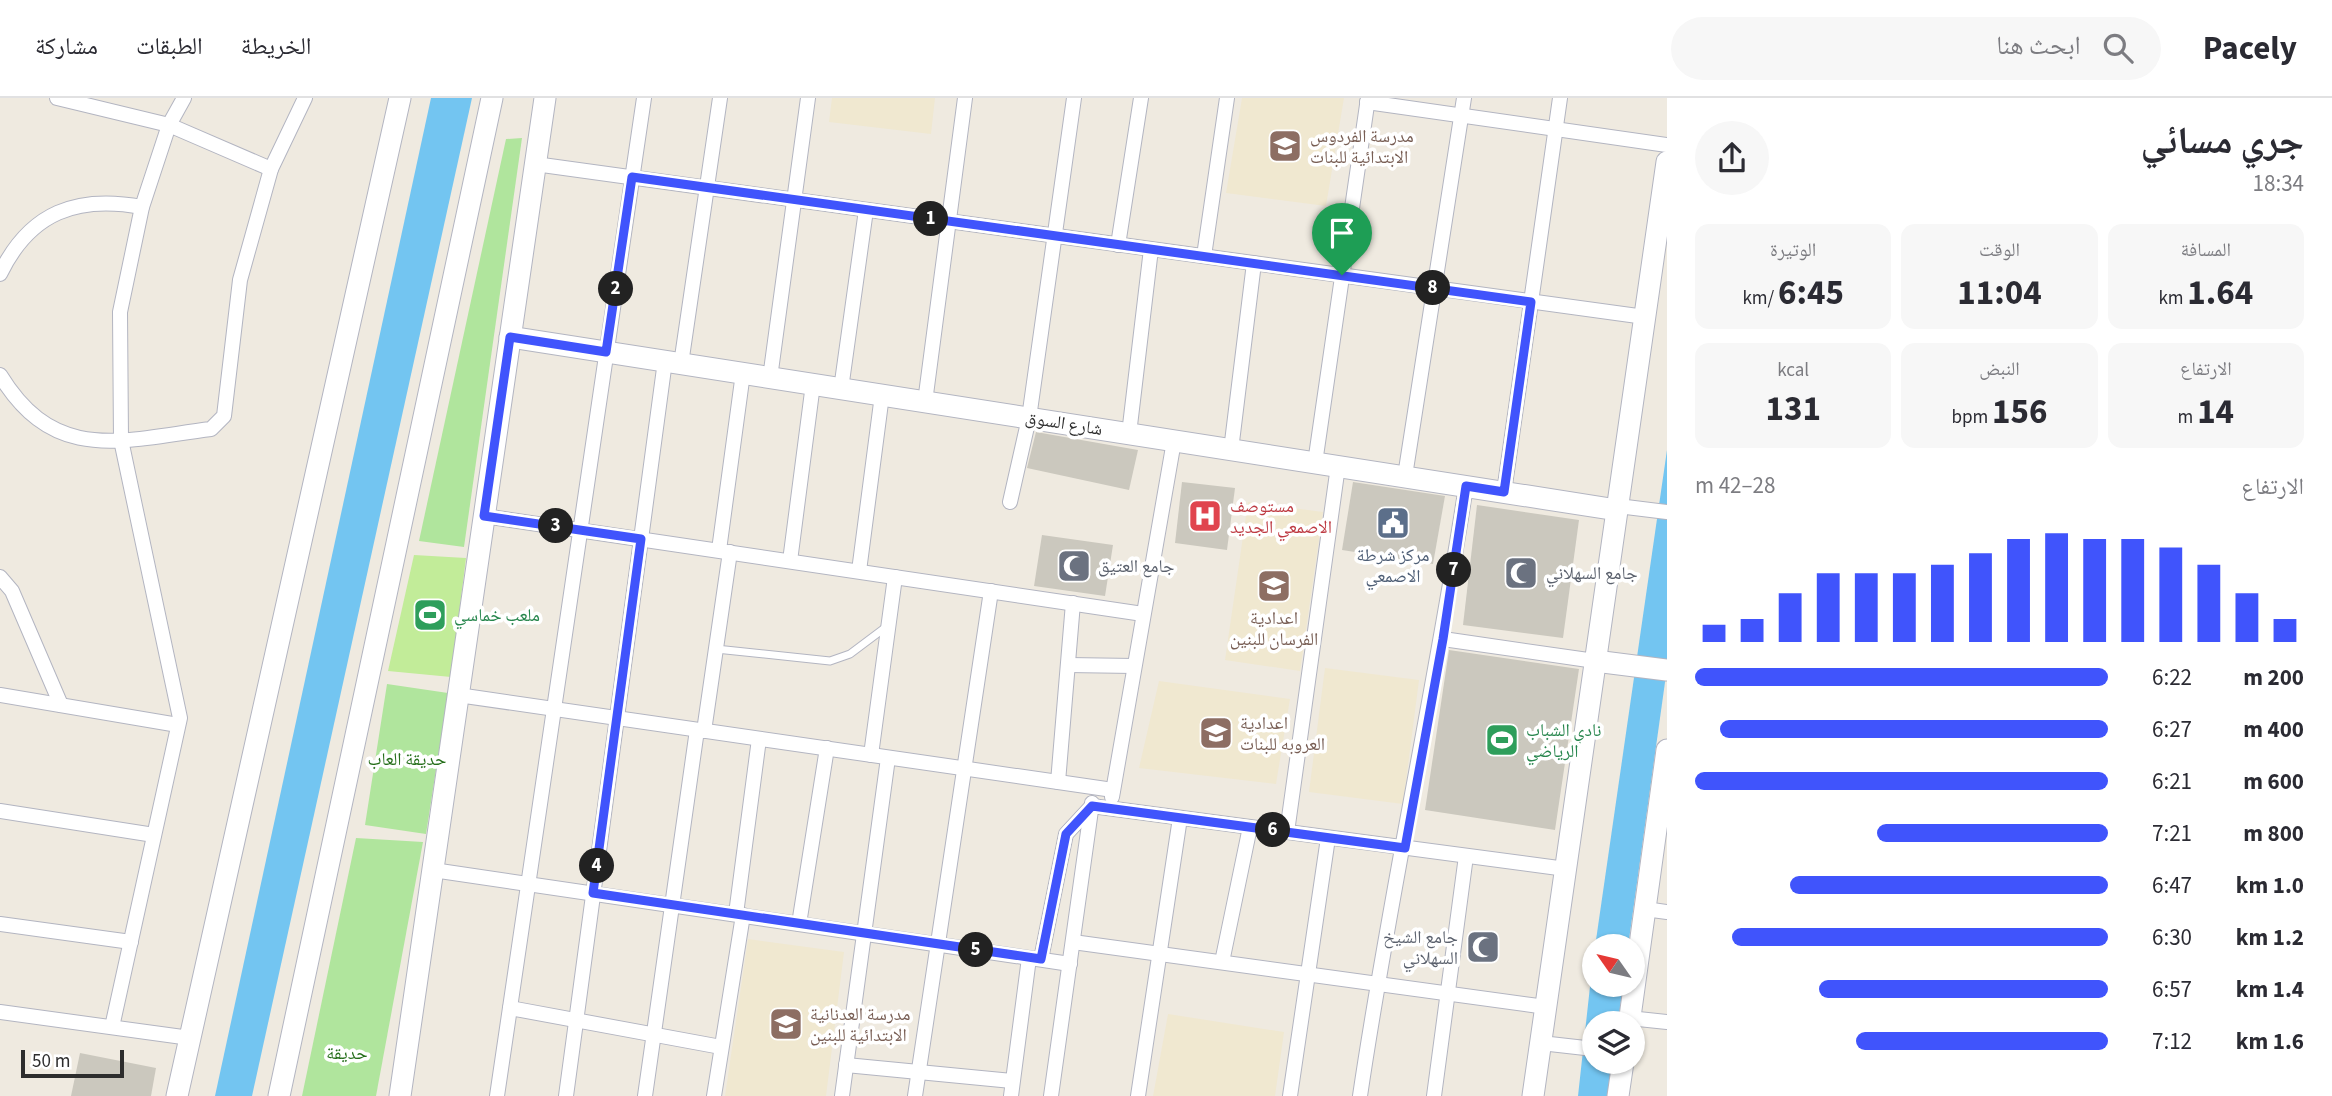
<!DOCTYPE html>
<html lang="ar">
<head>
<meta charset="utf-8">
<style>
  body { margin:0; font-family:"Source Sans 3","Noto Naskh Arabic",sans-serif; background:#f7f7f7; color:#2b2b33; direction:rtl; height:100vh; display:flex; flex-direction:column; font-size:26px; white-space:nowrap }
  * { box-sizing:border-box; margin:0 }
  p { font-size:23px; color:#7c7c81 }
  .icon { flex:none; width:38px; height:38px; fill:none; stroke:currentColor; stroke-width:2; stroke-linecap:round; stroke-linejoin:round }
  .map { position:relative; flex:1; overflow:hidden; direction:ltr }
  .side { display:flex; flex-direction:column; background:#fff; width:665px }
  .side>* { flex:none }
  .needle { width:46px; rotate:304deg }
  .fabs { position:absolute; left:1582px; top:836px; display:grid; gap:14px }
  .fabs a { display:grid; place-items:center; width:63px; height:63px; border-radius:50%; background:#fff; box-shadow:0 2px 5px #0004; font-size:35px }
  .scale { position:absolute; left:21px; bottom:18px; width:103px; box-sizing:border-box; padding-left:7px; border:4px solid #2d2d2d; border-top:0; font-size:19px; line-height:24px; white-space:nowrap; color:#2d2d2d; -webkit-text-stroke:5px #fff; paint-order:stroke }
  .pin { position:absolute; display:grid; place-items:center; width:60px; height:60px; color:#fff; margin:-72px -30px; border-radius:50% 50% 50% 0; rotate:-45deg; box-shadow:0 0 7px #0007 }
  .pin .icon { rotate:45deg }
  .km { position:absolute; width:35px; height:35px; margin:-18px; border-radius:50%; background:#222; color:#fff; font-size:19px; line-height:35px; text-align:center }
  .round { display:grid; place-items:center; flex:none; width:74px; height:74px; border-radius:37px; background:#f7f7f7 }
  .headline { display:flex; align-items:center; justify-content:space-between; height:119px; padding:0 28px }
  h1 { font-size:38px; font-weight:700; line-height:52px }
  .stats { display:grid; grid-template-columns:repeat(3,1fr); gap:10px; height:119px; padding:7px 28px }
  .stats div { display:grid; align-content:center; border-radius:14px; background:#f7f7f7; text-align:center }
  .stats b { font-size:35px; font-weight:700 }
  .stats small { font-size:19px; font-weight:400 }
  .stats p { font-size:19px }
  .chart { height:196px; padding:14px 28px }
  .chart p { display:flex; justify-content:space-between }
  .chart svg { width:100%; height:126px; margin-top:7px; stroke:#4054fc; stroke-width:6 }
  ul { padding:0 28px; list-style:none; font-size:23px }
  li { display:grid; grid-template-columns:112px 84px 1fr; align-items:center; height:52px }
  li i { height:18px; border-radius:9px; background:#4054fc }
  header { display:flex; align-items:center; gap:42px; box-sizing:border-box; height:98px; padding:0 35px; background:#fff; border-bottom:2px solid #e1e1e2 }
  header strong { font-size:33px }
  nav { display:flex; gap:38px; margin-inline-start:auto; font-size:24px }
  .search { width:490px; height:63px; background:#f7f7f7; display:flex; align-items:center; gap:18px; box-sizing:border-box; padding:0 24px; border-radius:38px; color:#7c7c81; font-size:26px }
  main { display:flex; flex:1; min-height:0 }
  .map>svg:first-child { display:block }
  .education { fill:#f0e8d0 }
  .green { fill:#b0e59d }
  .pitch { fill:#c2ec99 }
  .water { fill:#73c5f1 }
  .building { fill:#cbc8be }
  .lines { fill:none; stroke-linecap:round; stroke-linejoin:round }
  .lane-casing { stroke:#b3b5c1; stroke-width:9 }
  .street-casing { stroke:#b3b5c1; stroke-width:16 }
  .secondary-casing { stroke:#b3b5c1; stroke-width:23 }
  .lane { stroke:#fff; stroke-width:7 }
  .street { stroke:#fff; stroke-width:14 }
  .secondary { stroke:#fff; stroke-width:21 }
  .route-casing { stroke:#fff; stroke-width:14 }
  .route { stroke:#4054fc; stroke-width:9 }
  .labels { text-anchor:middle; stroke-width:7; stroke-linejoin:round; paint-order:stroke }
  .education-label { font-size:18px; fill:#785e54; stroke:#fff; text-anchor:start }
  .street-label { font-size:18px; fill:#2d2d2d; stroke:#fff }
  .health-label { font-size:18px; fill:#be3a42; stroke:#fff; text-anchor:start }
  .service-label { font-size:18px; fill:#4e5e75; stroke:#fff }
  .worship-label { font-size:18px; fill:#5b616d; stroke:#fff; text-anchor:start }
  .leisure-label { font-size:18px; fill:#27864d; stroke:#fff; text-anchor:start }
  .park-label { font-size:18px; fill:#256e1a; stroke:#fff }
</style>
</head>
<body>
<header>
<strong>Pacely</strong>
<div class="search"><svg class="icon" aria-label="search" viewBox="0 0 24 24"><circle cx="10" cy="10" r="6"/><path d="M15 15l6 6"/></svg>ابحث هنا</div>
<nav><a>الخريطة</a><a>الطبقات</a><a>مشاركة</a></nav>
</header>
<main>
<section class="side">
<div class="headline"><div><h1>جري مسائي</h1><p>18:34</p></div><a class="round"><svg class="icon" aria-label="share" viewBox="0 0 24 24"><path d="M12 15V3M7 8l5-5 5 5M5 13v7h14v-7"/></svg></a></div>
<div class="stats">
<div><p>المسافة</p><b>1.64<small> km</small></b></div>
<div><p>الوقت</p><b>11:04</b></div>
<div><p>الوتيرة</p><b>6:45<small> /km</small></b></div>
</div>
<div class="stats">
<div><p>الارتفاع</p><b>14<small> m</small></b></div>
<div><p>النبض</p><b>156<small> bpm</small></b></div>
<div><p>kcal</p><b>131</b></div>
</div>
<div class="chart"><p><span>الارتفاع</span>28–42 m</p>
<svg viewBox="0 0 160 44" preserveAspectRatio="none"><path d="M5 44V38M15 44V36M25 44V27M35 44V20M45 44V20M55 44V20M65 44V17M75 44V13M85 44V8M95 44V6M105 44V8M115 44V8M125 44V11M135 44V17M145 44V27M155 44V36"/></svg>
</div>
<ul>
<li><b>200 m</b>6:22<i style="width:100%"></i></li>
<li><b>400 m</b>6:27<i style="width:94%"></i></li>
<li><b>600 m</b>6:21<i style="width:100%"></i></li>
<li><b>800 m</b>7:21<i style="width:56%"></i></li>
<li><b>1.0 km</b>6:47<i style="width:77%"></i></li>
<li><b>1.2 km</b>6:30<i style="width:91%"></i></li>
<li><b>1.4 km</b>6:57<i style="width:70%"></i></li>
<li><b>1.6 km</b>7:12<i style="width:61%"></i></li>
</ul>
</section>
<div class="map">
<svg width="1667" height="998" viewBox="0 0 1667 998">
  <rect width="100%" height="100%" fill="#efeae0"/>
  <g class="education">
    <polygon points="832,0 935,0 931,36 829,24"/>
    <polygon points="1242,0 1344,0 1326,108 1226,95"/>
    <polygon points="1248,404 1323,414 1300,573 1225,562"/>
    <polygon points="1325,570 1419,582 1403,706 1309,694"/>
    <polygon points="1159,583 1290,601 1276,686 1139,670"/>
    <polygon points="748,841 844,854 826,998 725,998"/>
    <polygon points="1168,916 1284,934 1275,998 1153,998"/>
  </g>
  <g class="green">
    <polygon points="522,40 464,449 419,443 506,41"/>
    <polygon points="387,586 448,595 426,736 365,727"/>
    <polygon points="356,740 423,744 376,998 302,998"/>
  </g>
  <polygon class="pitch" points="414,457 466,460 451,579 388,573"/>
  <g class="water">
    <polygon points="431,0 472,0 252,998 215,998"/>
    <polygon points="1667,352 1667,570 1628,849 1595,849"/>
    <polygon points="1594,852 1594,887 1623,887 1618,926 1594,926 1594,964 1612,964 1608,998 1578,998"/>
  </g>
  <g class="building">
    <polygon points="1036,334 1138,352 1129,392 1027,370"/>
    <polygon points="1182,384 1235,390 1227,452 1175,445"/>
    <polygon points="1353,384 1445,398 1433,466 1342,452"/>
    <polygon points="1477,407 1579,422 1563,540 1463,527"/>
    <polygon points="1042,437 1113,447 1105,498 1034,488"/>
    <polygon points="1449,552 1579,571 1555,732 1425,712"/>
    <polygon points="80,955 156,970 151,998 71,998"/>
  </g>
  <g class="lines">
    <defs>
      <polyline id="lane" points="716,551 830,563 850,556 886,529"/>
      <g id="street">
        <polyline points="57,0 169,27 271,71"/>
        <polyline points="1367,4 1667,47"/>
        <polyline points="535,66 1645,219"/>
        <polyline points="1118,147 1141,0"/>
        <polyline points="1204,158 1227,0"/>
        <path d="M0,176C30,114 77,97 142,109"/>
        <polyline points="681,266 720,0"/>
        <path d="M0,277C55,367 122,342 211,331L224,318L240,182L271,71L305,0"/>
        <polyline points="770,280 808,0"/>
        <polyline points="841,291 866,112"/>
        <polyline points="925,304 965,0"/>
        <polyline points="1129,336 1151,151"/>
        <polyline points="1231,352 1254,165"/>
        <polyline points="1315,365 1368,0"/>
        <polyline points="1405,378 1464,0"/>
        <polyline points="1504,394 1560,0"/>
        <polyline points="1010,404 1029,320 1074,0"/>
        <polyline points="1618,408 1667,414"/>
        <polyline points="484,418 1143,516"/>
        <polyline points="719,452 743,275"/>
        <polyline points="790,463 813,286"/>
        <polyline points="859,473 882,297"/>
        <polyline points="0,479 12,493 61,607"/>
        <polyline points="1443,541 1595,563"/>
        <polyline points="1068,567 1134,568"/>
        <polyline points="0,597 178,627"/>
        <polyline points="458,597 1113,692"/>
        <polyline points="704,633 730,454"/>
        <polyline points="871,657 895,479"/>
        <polyline points="1058,684 1073,505"/>
        <polyline points="1112,699 1174,343"/>
        <polyline points="0,713 154,737"/>
        <polyline points="1287,734 1338,368"/>
        <polyline points="433,772 1070,866"/>
        <polyline points="1645,811 1667,814"/>
        <polyline points="736,816 759,641"/>
        <polyline points="0,826 131,844"/>
        <polyline points="799,826 827,650"/>
        <polyline points="1073,844 1546,909"/>
        <polyline points="1041,861 1066,736 1092,708 1566,771"/>
        <polyline points="1222,864 1250,729"/>
        <polyline points="510,910 721,949"/>
        <polyline points="0,914 190,940"/>
        <polyline points="1629,920 1667,924"/>
        <polyline points="112,929 180,620 121,342 120,214 142,109 169,27 184,0"/>
        <polyline points="1541,945 1594,951"/>
        <polyline points="846,967 1012,983"/>
        <polyline points="497,998 644,0"/>
        <polyline points="566,998 665,263"/>
        <polyline points="645,998 697,632"/>
        <polyline points="714,998 743,817"/>
        <polyline points="842,998 888,660"/>
        <polyline points="915,998 991,493"/>
        <polyline points="1011,998 1029,860"/>
        <polyline points="1051,998 1092,705"/>
        <polyline points="1138,998 1180,720"/>
        <polyline points="1290,998 1328,740"/>
        <path d="M1360,998C1390,794 1435,592 1466,388"/>
        <polyline points="1434,998 1466,758"/>
      </g>
      <g id="secondary">
        <polyline points="510,239 1617,412"/>
        <polyline points="1595,563 1667,572"/>
        <polyline points="1629,926 1667,652"/>
        <polyline points="177,998 400,0"/>
        <polyline points="279,998 492,0"/>
        <polyline points="400,998 545,0"/>
        <polyline points="1533,998 1667,64"/>
        <polyline points="1618,998 1623,964"/>
      </g>
    </defs>
    <use href="#lane" class="lane-casing"/>
    <use href="#street" class="street-casing"/>
    <use href="#secondary" class="secondary-casing"/>
    <use href="#lane" class="lane"/>
    <use href="#street" class="street"/>
    <use href="#secondary" class="secondary"/>
  </g>
  <g class="lines">
    <defs>
      <polygon id="route" points="632,79 1531,204 1504,394 1466,388 1443,541 1405,750 1092,708 1066,736 1041,861 593,795 641,441 484,418 510,239 606,254"/>
    </defs>
    <use href="#route" class="route-casing"/>
    <use href="#route" class="route"/>
  </g>
  <defs>
    <symbol id="school-square" viewBox="-11 -11 22 22"><rect x="-9" y="-9" width="18" height="18" rx="4" fill="#8d6e63" stroke="#fff"/><path d="M0-5L7-2L0 1L-7-2ZM-4 1L0 2.5L4 1V4Q0 6-4 4Z" fill="#fff"/></symbol>
    <symbol id="hospital-square" viewBox="-11 -11 22 22"><rect x="-9" y="-9" width="18" height="18" rx="4" fill="#e0444e" stroke="#fff"/><path d="M-5-5h3v3.5h4V-5h3V5h-3V1.5h-4V5h-3Z" fill="#fff"/></symbol>
    <symbol id="civic-square" viewBox="-11 -11 22 22"><rect x="-9" y="-9" width="18" height="18" rx="4" fill="#5c6f8a" stroke="#fff"/><path d="M-.6-6.5H3V-4.5H.6V-3L4-1V1h2V6H-6V1h2V-1L-.6-3ZM-1.2 2.5V6h2.4V2.5Z" fill="#fff"/></symbol>
    <symbol id="mosque-square" viewBox="-11 -11 22 22"><rect x="-9" y="-9" width="18" height="18" rx="4" fill="#6b7280" stroke="#fff"/><path d="M3.5-4.9A6 6 0 1 0 3.5 4.9A5 5 0 1 1 3.5-4.9Z" fill="#fff"/></symbol>
    <symbol id="stadium-square" viewBox="-11 -11 22 22"><rect x="-9" y="-9" width="18" height="18" rx="4" fill="#2e9e5b" stroke="#fff"/><path d="M0-5a6.5 5 0 1 0 0 10a6.5 5 0 1 0 0-10ZM-3.5-1.8h7v3.6h-7Z" fill="#fff"/></symbol>
  </defs>
  <g fill-rule="evenodd">
    <use href="#school-square" x="1266" y="29" width="38" height="38"/>
    <use href="#hospital-square" x="1186" y="399" width="38" height="38"/>
    <use href="#civic-square" x="1374" y="406" width="38" height="38"/>
    <use href="#mosque-square" x="1055" y="449" width="38" height="38"/>
    <use href="#mosque-square" x="1502" y="456" width="38" height="38"/>
    <use href="#school-square" x="1255" y="469" width="38" height="38"/>
    <use href="#stadium-square" x="411" y="498" width="38" height="38"/>
    <use href="#school-square" x="1197" y="616" width="38" height="38"/>
    <use href="#stadium-square" x="1483" y="623" width="38" height="38"/>
    <use href="#mosque-square" x="1464" y="830" width="38" height="38"/>
    <use href="#school-square" x="767" y="907" width="38" height="38"/>
  </g>
  <g class="labels">
    <g class="education-label">
      <text x="1310" y="44">مدرسة الفردوس<tspan x="1310" dy="21">الابتدائية للبنات</tspan></text>
      <text x="1274" y="526" text-anchor="middle">اعدادية<tspan x="1274" dy="21">الفرسان للبنين</tspan></text>
      <text x="1240" y="631">اعدادية<tspan x="1240" dy="21">العروبه للبنات</tspan></text>
      <text x="810" y="922">مدرسة العدنانية<tspan x="810" dy="21">الابتدائية للبنين</tspan></text>
    </g>
    <g class="street-label">
      <text transform="translate(1064 325) rotate(9)" y="6">شارع السوق</text>
    </g>
    <g class="health-label">
      <text x="1230" y="414">مستوصف<tspan x="1230" dy="21">الاصمعي الجديد</tspan></text>
    </g>
    <g class="service-label">
      <text x="1393" y="463">مركز شرطة<tspan x="1393" dy="21">الاصمعي</tspan></text>
    </g>
    <g class="worship-label">
      <text x="1098" y="474">جامع العتيق</text>
      <text x="1546" y="481">جامع السهلاني</text>
      <text x="1458" y="845" text-anchor="end">جامع الشيخ<tspan x="1458" dy="21">السهلاني</tspan></text>
    </g>
    <g class="leisure-label">
      <text x="454" y="523">ملعب خماسي</text>
      <text x="1526" y="638">نادي الشباب<tspan x="1526" dy="21">الرياضي</tspan></text>
    </g>
    <g class="park-label">
      <text x="407" y="667">حديقة العاب</text>
      <text x="347" y="961">حديقة</text>
    </g>
  </g>
</svg>
<div class="fabs">
<a><svg class="needle" viewBox="-14 -14 28 28"><path d="M0-13l5 13h-10z" fill="#e53935"/><path d="M0 13l5-13h-10z" fill="#7c7c81"/></svg></a>
<a><svg class="icon" aria-label="layers" viewBox="0 0 24 24"><path d="M12 4l9 5-9 5-9-5zM3 14l9 5 9-5"/></svg></a>
</div>
<div class="scale">50 m</div>
<div class="pin" style="left:1342px;top:177px;background:#1e9e55"><svg class="icon" aria-label="arrive" viewBox="0 0 24 24"><path d="M6 21V4h12l-3 4 3 4H6"/></svg></div>
<b class="km" style="left:931px;top:121px">1</b>
<b class="km" style="left:616px;top:191px">2</b>
<b class="km" style="left:556px;top:428px">3</b>
<b class="km" style="left:597px;top:768px">4</b>
<b class="km" style="left:976px;top:852px">5</b>
<b class="km" style="left:1273px;top:732px">6</b>
<b class="km" style="left:1454px;top:472px">7</b>
<b class="km" style="left:1433px;top:190px">8</b>
</div>
</main>
</body>
</html>
